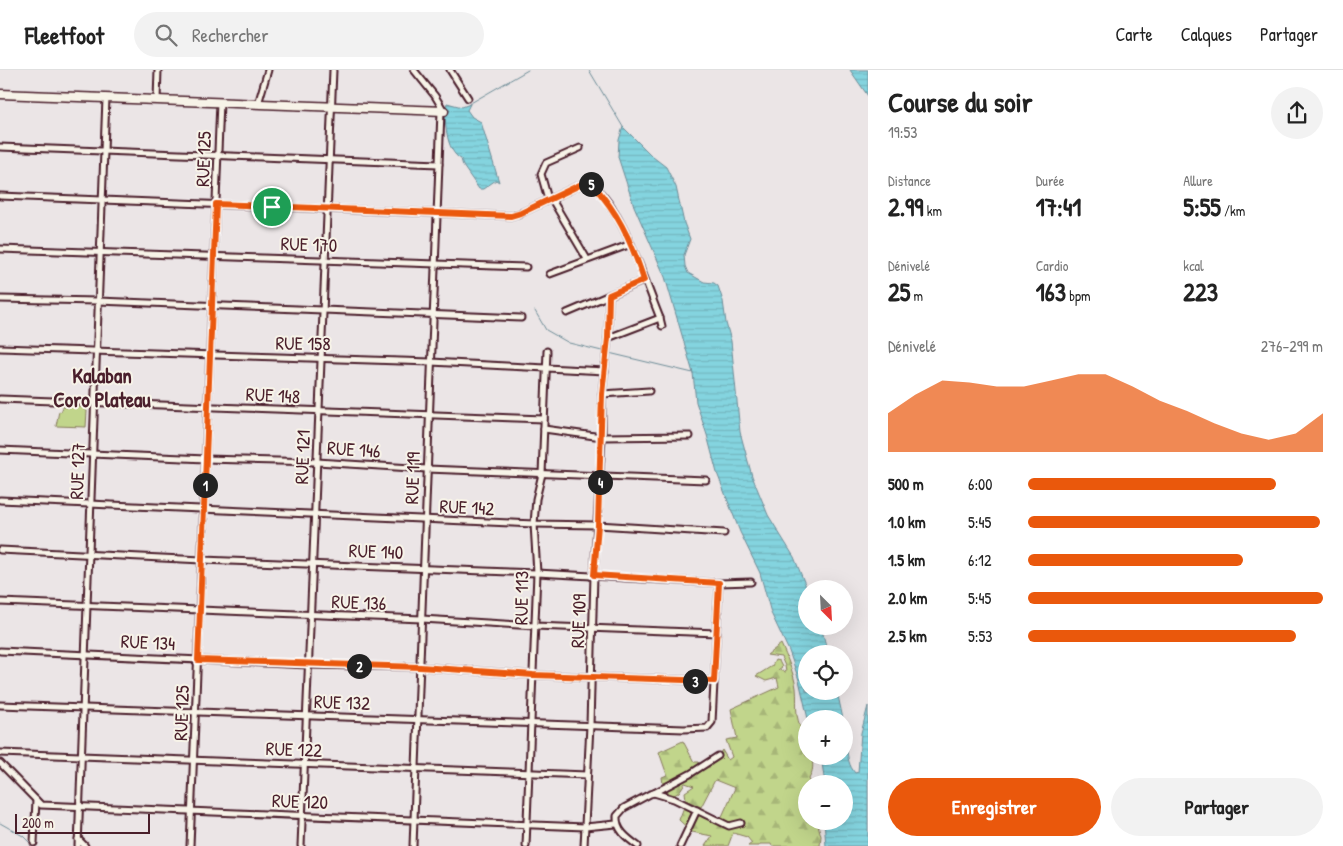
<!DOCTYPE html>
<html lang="fr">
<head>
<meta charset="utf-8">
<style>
  body { margin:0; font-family:"Patrick Hand",sans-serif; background:#f2f2f2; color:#222; height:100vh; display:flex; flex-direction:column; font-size:19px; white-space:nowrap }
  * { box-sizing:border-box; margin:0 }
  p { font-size:16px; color:#767676 }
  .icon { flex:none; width:28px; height:28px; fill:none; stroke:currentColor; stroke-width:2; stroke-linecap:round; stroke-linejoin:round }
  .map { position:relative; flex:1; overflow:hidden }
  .sheet { display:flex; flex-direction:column; background:#fff; width:475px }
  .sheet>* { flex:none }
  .needle { width:32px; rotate:156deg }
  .fabs { position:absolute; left:798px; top:510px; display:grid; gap:10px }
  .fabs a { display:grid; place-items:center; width:55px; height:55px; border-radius:50%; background:#fff; box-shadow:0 5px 20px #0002; font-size:25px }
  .scale { position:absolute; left:15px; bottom:12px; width:135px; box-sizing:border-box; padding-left:5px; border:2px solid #4a1f2b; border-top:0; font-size:14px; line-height:18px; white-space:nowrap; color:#4a1f2b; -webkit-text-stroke:4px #f7f3e8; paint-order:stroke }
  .pin { position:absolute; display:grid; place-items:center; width:42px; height:42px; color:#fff; margin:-21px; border:2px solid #fff; border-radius:50%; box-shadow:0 1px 5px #0007 }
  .km { position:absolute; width:25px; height:25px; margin:-12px; border-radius:50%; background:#222; color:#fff; font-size:14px; line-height:25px; text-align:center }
  .round { display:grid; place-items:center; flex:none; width:52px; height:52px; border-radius:26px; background:#f2f2f2 }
  .head { display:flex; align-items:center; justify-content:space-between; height:85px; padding:0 20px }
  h1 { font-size:28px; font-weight:700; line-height:38px }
  .stats { display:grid; grid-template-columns:repeat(3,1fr); gap:8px; height:85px; padding:5px 20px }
  .stats div { display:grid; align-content:center }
  .stats b { font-size:25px; font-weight:700 }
  .stats small { font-size:14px; font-weight:400 }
  .stats p { font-size:14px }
  .chart { height:140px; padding:10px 20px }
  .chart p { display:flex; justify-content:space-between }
  .chart svg { width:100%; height:90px; margin-top:5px; fill:#ea580c; opacity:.7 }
  .action { display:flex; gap:10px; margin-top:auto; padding:10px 20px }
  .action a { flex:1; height:58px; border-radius:30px; background:#ea580c; color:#fff; font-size:20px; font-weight:700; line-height:58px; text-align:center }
  .action a+a { background:#f2f2f2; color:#222 }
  ul { padding:0 20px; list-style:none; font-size:16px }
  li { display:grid; grid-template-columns:80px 60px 1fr; align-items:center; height:38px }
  li i { height:12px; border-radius:6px; background:#ea580c }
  header { display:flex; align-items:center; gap:30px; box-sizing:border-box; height:70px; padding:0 25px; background:#fff; border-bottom:1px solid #e0e0e0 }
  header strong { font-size:24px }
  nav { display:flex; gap:28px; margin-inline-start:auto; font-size:18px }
  .search { width:350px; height:45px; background:#f2f2f2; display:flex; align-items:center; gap:12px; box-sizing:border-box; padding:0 18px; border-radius:28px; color:#767676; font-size:19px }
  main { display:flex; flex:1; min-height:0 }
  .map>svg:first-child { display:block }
  .forest { fill:url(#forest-firs); stroke:#867a5b }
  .garden { fill:#c1d58b; stroke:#867a5b }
  .water { fill:url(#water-rules); stroke:#6d8c97 }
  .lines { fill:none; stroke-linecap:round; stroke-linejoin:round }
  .stream { stroke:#6d8c97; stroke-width:1 }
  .street-casing { stroke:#4a1f2b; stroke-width:9 }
  .secondary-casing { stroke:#4a1f2b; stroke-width:11 }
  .street { stroke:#f7f3e8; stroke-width:5 }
  .secondary { stroke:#f7f3e8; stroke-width:8 }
  .route-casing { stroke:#fff; stroke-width:10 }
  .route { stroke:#ea580c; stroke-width:6 }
  .labels { text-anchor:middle; stroke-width:4; stroke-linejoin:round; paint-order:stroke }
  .street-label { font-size:19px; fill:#4a1f2b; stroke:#f7f3e8 }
  .quarter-label { font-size:21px; font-weight:bold; fill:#4a1f2b; stroke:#f7f3e8 }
</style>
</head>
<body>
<header>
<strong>Fleetfoot</strong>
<div class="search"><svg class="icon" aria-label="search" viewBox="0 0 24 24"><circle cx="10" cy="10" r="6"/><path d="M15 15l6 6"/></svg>Rechercher</div>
<nav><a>Carte</a><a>Calques</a><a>Partager</a></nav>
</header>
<main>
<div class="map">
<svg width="868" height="776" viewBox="0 0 868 776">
  <defs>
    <pattern id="forest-firs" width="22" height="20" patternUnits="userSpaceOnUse" patternTransform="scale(1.25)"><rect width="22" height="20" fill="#c1d58b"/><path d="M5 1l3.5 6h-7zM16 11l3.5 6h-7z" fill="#a7b678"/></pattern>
    <pattern id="water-rules" width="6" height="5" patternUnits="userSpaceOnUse" patternTransform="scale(1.25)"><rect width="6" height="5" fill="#84d4df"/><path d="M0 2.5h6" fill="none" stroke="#74b6c0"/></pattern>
  </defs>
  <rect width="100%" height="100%" fill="#ebe5e6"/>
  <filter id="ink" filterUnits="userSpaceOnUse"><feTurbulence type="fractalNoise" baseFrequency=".02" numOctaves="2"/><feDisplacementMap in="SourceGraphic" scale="10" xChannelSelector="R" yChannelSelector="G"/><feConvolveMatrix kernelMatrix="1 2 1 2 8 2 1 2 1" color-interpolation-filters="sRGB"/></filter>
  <g filter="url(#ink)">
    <path class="forest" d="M781,574C787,587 794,604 796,618C797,627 796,636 797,645C800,660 806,671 806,686H811C814,695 813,701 809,709L811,714H806V751H817L821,766L820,776H772L771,774H760L759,776H748L752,773L747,767L733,763L728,776H705L712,766L692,762L679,750L684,737L704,748L719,753L735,718L715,710L701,737L686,730L685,722L694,716L685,713L679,722L668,729L659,721L662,719L669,723L663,714L662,707L667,705L659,682L683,671L694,692H699L700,696L710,697L722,680L728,690L732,687L726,670L737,668L731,639L779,617L777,608L766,611L756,606L772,596L775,590L779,591L782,597L778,600L786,602L785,596L781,587L767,585Z"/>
    <polygon class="garden" points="63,337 83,337 87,341 86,357 56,356 59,341 61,342"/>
    <g class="water">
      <polygon points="850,0 868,0 868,26"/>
      <path d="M447,33L462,37L470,34L467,40L472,47L481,52L499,112L496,110L483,119H479L463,96L461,89C446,82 443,47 447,33Z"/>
      <polygon points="623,57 653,87 666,97 676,117 684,153 690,169 684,185 685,196 688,203 704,212 714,213 718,216 723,231 726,253 731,271 740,362 752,406 768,445 794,487 807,519 806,556 821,556 828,584 806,584 806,621 837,621 843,649 808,649 799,610 789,581 771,543 760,503 740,462 717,403 707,365 696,332 693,303 665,207 634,136 618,87 619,70"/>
      <path d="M868,636V776H826L824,751H844V714H825L822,693L826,686H844V650C849,668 843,689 855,703L858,702L861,663Z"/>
    </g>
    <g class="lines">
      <g class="stream">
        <polyline points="589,0 623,57"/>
        <polyline points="469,34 528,0"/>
        <polyline points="535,241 546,260 569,273 606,282"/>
        <polyline points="609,283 693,303"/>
        <polyline points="0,753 23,766 33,776"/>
      </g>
      <defs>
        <g id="street">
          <polyline points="414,0 435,26 444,41"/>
          <polyline points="450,0 468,28"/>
          <polyline points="157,30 158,0"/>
          <polyline points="258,34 268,0"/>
          <polyline points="0,77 439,94"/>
          <path d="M0,126L511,146L521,143L586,112C618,124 647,217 660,248L608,268"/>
          <polyline points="551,128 587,189"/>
          <polyline points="548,129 541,104 546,93 580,78"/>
          <polyline points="0,179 526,197"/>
          <polyline points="550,204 631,174"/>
          <polyline points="0,229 98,231 521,248"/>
          <polyline points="567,243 645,210"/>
          <polyline points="660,248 662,256"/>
          <polyline points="0,278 431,292 605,301"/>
          <polyline points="602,324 649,321"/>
          <polyline points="0,329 544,349"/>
          <polyline points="544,359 602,367 690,366"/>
          <polyline points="0,380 206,389 317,392 427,399 706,410"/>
          <polyline points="0,430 534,454 598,455 724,463"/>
          <polyline points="0,480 202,490 537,503 719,513 751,512"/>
          <polyline points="0,532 422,549 535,556 717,563"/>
          <polyline points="0,581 309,595 420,597 533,605 714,611"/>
          <polyline points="0,635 684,659 707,658 712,652 719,513"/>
          <polyline points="0,683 587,705"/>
          <polyline points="0,693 41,735 585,757 616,754"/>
          <polyline points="654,723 690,704 718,686"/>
          <polyline points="78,769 85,776"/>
          <polyline points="34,773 36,730"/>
          <polyline points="78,776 106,28"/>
          <polyline points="190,776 220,32"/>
          <polyline points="301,776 333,0"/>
          <polyline points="413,776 441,41"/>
          <polyline points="526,776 537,503 534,454 536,429 542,404 547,281"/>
          <polyline points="584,776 590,655 594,505 602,367 602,324 608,268 609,225"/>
          <path d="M638,776C627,768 616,760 617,746L624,738L650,724L654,723L674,729L729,756L741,753"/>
          <polyline points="680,776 697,740"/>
        </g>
        <polyline id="secondary" points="0,24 444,41"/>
      </defs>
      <use href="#street" class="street-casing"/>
      <use href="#secondary" class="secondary-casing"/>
      <use href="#street" class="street"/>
      <use href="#secondary" class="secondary"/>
    </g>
  </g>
  <g class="lines" filter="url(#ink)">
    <defs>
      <path id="route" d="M586,112C593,115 599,121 603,127C623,152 634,180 644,210L609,225L608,268L602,324L598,455L594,505L719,513L714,611L533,605L420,597L198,590L216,134L511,146L521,143Z"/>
    </defs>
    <use href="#route" class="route-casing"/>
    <use href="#route" class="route"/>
  </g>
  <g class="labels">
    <g class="street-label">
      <text transform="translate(203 89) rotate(-88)" y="7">RUE 125</text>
      <text transform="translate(309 174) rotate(2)" y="7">RUE 170</text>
      <text transform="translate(303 273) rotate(1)" y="7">RUE 158</text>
      <text transform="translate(273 325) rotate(3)" y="7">RUE 148</text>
      <text transform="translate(354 379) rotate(4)" y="7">RUE 146</text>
      <text transform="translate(302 387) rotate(-88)" y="7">RUE 121</text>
      <text transform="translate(77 401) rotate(-88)" y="7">RUE 127</text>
      <text transform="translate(412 408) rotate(-88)" y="7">RUE 119</text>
      <text transform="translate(467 437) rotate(3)" y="7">RUE 142</text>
      <text transform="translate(376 481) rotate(2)" y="7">RUE 140</text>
      <text transform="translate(521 528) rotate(-89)" y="7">RUE 113</text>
      <text transform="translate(359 532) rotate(2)" y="7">RUE 136</text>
      <text transform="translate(578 551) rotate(-88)" y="7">RUE 109</text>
      <text transform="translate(148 572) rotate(3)" y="7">RUE 134</text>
      <text transform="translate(342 632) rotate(2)" y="7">RUE 132</text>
      <text transform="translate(181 643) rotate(-88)" y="7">RUE 125</text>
      <text transform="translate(294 679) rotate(2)" y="7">RUE 122</text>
      <text transform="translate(300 731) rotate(2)" y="7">RUE 120</text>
    </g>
    <g class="quarter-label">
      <text x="102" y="313">Kalaban<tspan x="102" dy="24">Coro Plateau</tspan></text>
    </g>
  </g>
</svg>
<div class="fabs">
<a><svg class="needle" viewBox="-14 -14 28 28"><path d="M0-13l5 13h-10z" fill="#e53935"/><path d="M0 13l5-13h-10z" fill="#767676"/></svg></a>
<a><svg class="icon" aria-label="locate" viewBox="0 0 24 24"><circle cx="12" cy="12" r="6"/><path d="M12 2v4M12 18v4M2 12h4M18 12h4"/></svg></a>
<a>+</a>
<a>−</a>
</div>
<div class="scale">200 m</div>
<div class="pin" style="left:272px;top:137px;background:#1e9e55"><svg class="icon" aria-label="arrive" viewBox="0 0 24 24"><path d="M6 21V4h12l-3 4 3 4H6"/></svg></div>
<b class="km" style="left:205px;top:415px">1</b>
<b class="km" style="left:359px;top:596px">2</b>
<b class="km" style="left:695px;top:611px">3</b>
<b class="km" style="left:600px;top:412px">4</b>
<b class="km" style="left:591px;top:114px">5</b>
</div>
<section class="sheet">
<div class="head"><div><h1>Course du soir</h1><p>19:53</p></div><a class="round"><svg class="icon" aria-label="share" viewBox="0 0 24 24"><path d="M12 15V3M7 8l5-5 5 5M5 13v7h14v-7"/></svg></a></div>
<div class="stats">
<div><p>Distance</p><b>2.99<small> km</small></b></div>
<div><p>Durée</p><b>17:41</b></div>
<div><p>Allure</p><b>5:55<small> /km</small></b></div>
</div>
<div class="stats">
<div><p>Dénivelé</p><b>25<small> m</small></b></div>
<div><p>Cardio</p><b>163<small> bpm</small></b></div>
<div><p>kcal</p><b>223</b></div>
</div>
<div class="chart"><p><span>Dénivelé</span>276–299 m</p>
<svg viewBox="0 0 160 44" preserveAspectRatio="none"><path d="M0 44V25L10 16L20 9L30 10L40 12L50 12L60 9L70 6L80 6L90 12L100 19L110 24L120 30L130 35L140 38L150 35L160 25V44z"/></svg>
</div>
<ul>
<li><b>500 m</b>6:00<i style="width:84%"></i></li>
<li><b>1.0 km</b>5:45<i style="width:99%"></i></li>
<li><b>1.5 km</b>6:12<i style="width:73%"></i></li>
<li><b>2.0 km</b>5:45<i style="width:100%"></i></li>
<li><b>2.5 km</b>5:53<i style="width:91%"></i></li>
</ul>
<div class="action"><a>Enregistrer</a><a>Partager</a></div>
</section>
</main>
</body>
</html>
